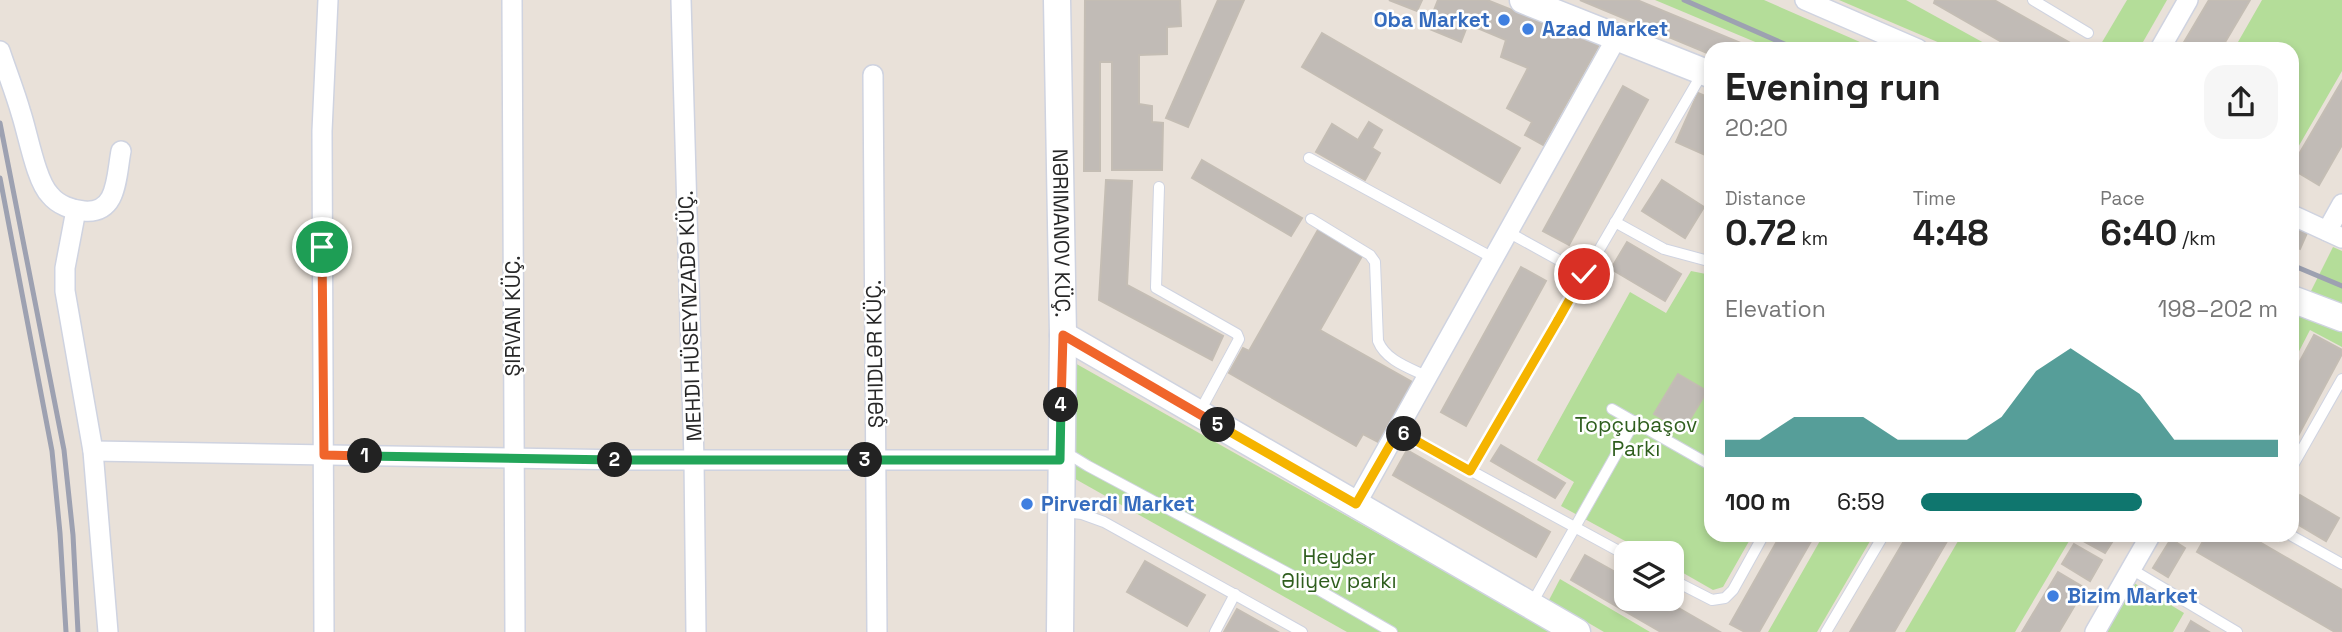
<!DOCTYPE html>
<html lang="en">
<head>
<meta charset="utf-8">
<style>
  body { margin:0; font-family:"Space Grotesk",sans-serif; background:#f6f6f6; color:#222; height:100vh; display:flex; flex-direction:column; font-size:26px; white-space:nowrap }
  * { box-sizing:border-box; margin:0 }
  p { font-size:23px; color:#767676 }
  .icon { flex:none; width:38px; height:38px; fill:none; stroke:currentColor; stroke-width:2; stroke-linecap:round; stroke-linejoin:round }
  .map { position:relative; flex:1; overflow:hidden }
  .side { position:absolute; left:1704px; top:42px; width:595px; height:500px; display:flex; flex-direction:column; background:#fff; border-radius:21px; box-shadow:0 4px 10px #0003 }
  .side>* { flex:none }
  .fabs { position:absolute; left:1614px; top:541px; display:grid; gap:14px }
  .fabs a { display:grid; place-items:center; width:70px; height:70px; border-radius:14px; background:#fff; box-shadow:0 4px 10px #0003; font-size:35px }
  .pin { position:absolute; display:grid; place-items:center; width:60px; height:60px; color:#fff; margin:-30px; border:4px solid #fff; border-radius:50%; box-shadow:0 2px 7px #0007 }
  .km { position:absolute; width:35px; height:35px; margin:-18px; border-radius:50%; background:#222; color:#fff; font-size:19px; line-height:35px; text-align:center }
  .round { display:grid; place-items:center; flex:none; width:74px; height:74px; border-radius:21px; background:#f6f6f6 }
  .summary { display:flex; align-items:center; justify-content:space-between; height:119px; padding:0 21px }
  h1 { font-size:38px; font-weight:700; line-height:52px }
  .stats { display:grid; grid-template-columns:repeat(3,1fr); gap:10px; height:119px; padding:7px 21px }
  .stats div { display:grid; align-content:center }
  .stats b { font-size:35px; font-weight:700 }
  .stats small { font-size:19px; font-weight:400 }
  .stats p { font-size:19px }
  .chart { height:196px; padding:14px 21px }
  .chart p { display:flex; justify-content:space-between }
  .chart svg { width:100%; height:126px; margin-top:7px; fill:#0f766e; opacity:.7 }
  ul { padding:0 21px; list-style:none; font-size:23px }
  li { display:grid; grid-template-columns:112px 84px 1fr; align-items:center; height:52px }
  li i { height:18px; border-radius:9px; background:#0f766e }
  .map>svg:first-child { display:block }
  .green { fill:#b4dd99 }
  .building { fill:#c1bbb6; stroke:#c4bdb4; stroke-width:2 }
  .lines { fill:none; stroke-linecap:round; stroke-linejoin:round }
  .lane-casing { stroke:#cfd3e0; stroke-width:12 }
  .street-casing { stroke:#cfd3e0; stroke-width:22 }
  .secondary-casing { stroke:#cfd3e0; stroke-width:29 }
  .lane { stroke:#fff; stroke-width:10 }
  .street { stroke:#fff; stroke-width:19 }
  .secondary { stroke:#fff; stroke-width:26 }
  .rail { stroke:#9da1b1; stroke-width:5 }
  .split-1-casing { stroke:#fff; stroke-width:14 }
  .split-2-casing { stroke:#fff; stroke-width:14 }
  .split-3-casing { stroke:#fff; stroke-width:14 }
  .split-4-casing { stroke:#fff; stroke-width:14 }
  .split-5-casing { stroke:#fff; stroke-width:14 }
  .split-6-casing { stroke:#fff; stroke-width:14 }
  .split-7-casing { stroke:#fff; stroke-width:14 }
  .split-8-casing { stroke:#fff; stroke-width:14 }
  .split-1 { stroke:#f0652b; stroke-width:9 }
  .split-2 { stroke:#22a559; stroke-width:9 }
  .split-3 { stroke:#22a559; stroke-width:9 }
  .split-4 { stroke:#22a559; stroke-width:9 }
  .split-5 { stroke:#f0652b; stroke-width:9 }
  .split-6 { stroke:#f5b400; stroke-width:9 }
  .split-7 { stroke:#f5b400; stroke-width:9 }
  .split-8 { stroke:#f5b400; stroke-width:9 }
  .shop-dot { fill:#3f7fe0; stroke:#fff; stroke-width:2.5 }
  .labels { text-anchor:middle; stroke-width:5; stroke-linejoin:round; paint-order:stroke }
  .shop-label { font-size:21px; font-weight:bold; fill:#366cbe; stroke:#fff; text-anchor:start }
  .street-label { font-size:21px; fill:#272727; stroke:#fff }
  .park-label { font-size:21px; fill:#2f5e1e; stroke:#fff }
</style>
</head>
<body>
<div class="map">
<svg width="2342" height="632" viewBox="0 0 2342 632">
  <rect width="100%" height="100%" fill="#e9e1d9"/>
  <g class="green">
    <polygon points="1655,0 1764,0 1876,49 1772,49"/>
    <polygon points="1839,0 1906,0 1995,49 1954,49"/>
    <polygon points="2127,0 2167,0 2139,49 2098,49"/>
    <polygon points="2262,0 2342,0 2342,71 2293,156 2292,49 2234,49"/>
    <polygon points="2333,247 2342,251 2342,305 2310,293"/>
    <polygon points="1691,271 1711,275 1712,536 1752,536 1723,587 1713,590 1671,566 1671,553 1647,553 1561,506 1574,482 1537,460 1630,292 1666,313"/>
    <polygon points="2293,312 2342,328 2342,347 2310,330 2293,363"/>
    <polygon points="1073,362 1553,632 1347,632 1070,476"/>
    <polygon points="1847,536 1873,536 1817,632 1768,632 1821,539 1845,539"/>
    <polygon points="1961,536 2072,536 2015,632 1905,632"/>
    <polygon points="1560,579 1650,632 1604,632 1549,600"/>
    <polygon points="2134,583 2184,613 2173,632 2105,632"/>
  </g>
  <g class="building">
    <polygon points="1085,0 1180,0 1181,26 1167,27 1167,54 1139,55 1139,104 1152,106 1152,122 1163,123 1162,170 1112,170 1112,62 1100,62 1100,171 1084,171"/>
    <polygon points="1218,0 1244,0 1188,127 1166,118"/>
    <polygon points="1389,0 1422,0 1417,11"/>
    <polygon points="1438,0 1487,0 1599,45 1543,145 1525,135 1532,122 1507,108 1528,68 1501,57 1506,40 1468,24 1461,42 1427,28"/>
    <polygon points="1580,0 1637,0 1755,49 1712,49 1712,55"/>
    <polygon points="1935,0 1994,0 2081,49 2014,49 1934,3"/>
    <polygon points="2209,0 2250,0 2221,49 2180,49"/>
    <polygon points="1322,33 1520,148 1500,183 1302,67"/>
    <polygon points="2342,81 2342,145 2319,185 2292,169 2292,166"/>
    <polygon points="1623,86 1648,100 1569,245 1543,231"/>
    <polygon points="1698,93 1712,99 1712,158 1676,142"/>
    <polygon points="1369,122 1382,130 1372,148 1380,153 1365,180 1316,152 1332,124 1358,140"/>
    <polygon points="1202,160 1302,218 1291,236 1192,178"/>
    <polygon points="1106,180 1132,181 1127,285 1223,336 1212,360 1099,300"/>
    <polygon points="1662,180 1704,207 1685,238 1642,211"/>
    <polygon points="2292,226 2307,233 2300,249 2292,245"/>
    <polygon points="1318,230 1362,256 1320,330 1412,382 1378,442 1363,434 1356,446 1229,373 1243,348 1249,351"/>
    <polygon points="1627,242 1681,274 1665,301 1611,269"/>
    <polygon points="1521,267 1546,281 1466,426 1441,412"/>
    <polygon points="2314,335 2342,350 2342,354 2292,447 2292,376"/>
    <polygon points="1678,374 1707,391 1683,431 1654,414"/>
    <polygon points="1501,445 1565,483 1555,498 1491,461"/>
    <polygon points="1407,450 1550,532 1536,557 1393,475"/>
    <polygon points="2300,495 2339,518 2326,541 2292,521 2292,507"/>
    <polygon points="1780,536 1814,536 1759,632 1745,632 1730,624"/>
    <polygon points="1907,536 1950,536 1894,632 1850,632"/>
    <polygon points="2079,536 2116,536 2105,553 2078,538"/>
    <polygon points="2206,536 2249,536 2342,590 2342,632 2335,632 2197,552"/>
    <polygon points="2171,539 2185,548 2168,577 2153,568"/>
    <polygon points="2074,544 2102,560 2090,581 2062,564"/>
    <polygon points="1585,555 1626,578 1626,598 1661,598 1720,632 1661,632 1571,580"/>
    <polygon points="1145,561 1205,595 1187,626 1127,592"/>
    <polygon points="2058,572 2085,588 2059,632 2022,632"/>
    <polygon points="1237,609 1278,632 1224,632"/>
    <polygon points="2191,621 2209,632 2185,632"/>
  </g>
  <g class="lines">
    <defs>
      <g id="lane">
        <polyline points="2033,0 2088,33"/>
        <polyline points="1309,158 1493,258"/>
        <polyline points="1159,187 1156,288 1237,334 1239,339 1199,413"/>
        <path d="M1311,219L1370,255L1375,262L1378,341C1386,361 1410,368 1428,377"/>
        <polyline points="1615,222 1664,249 1712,262"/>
        <polyline points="1508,232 1584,274"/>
        <polyline points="1612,409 1712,466"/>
        <polyline points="1398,431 1626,555"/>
        <polyline points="1065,452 1088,466 1312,586 1392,632"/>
        <polyline points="2292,467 2342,379"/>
        <polyline points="1470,471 1703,72"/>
        <polyline points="1064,512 1082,514 1104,522 1302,632"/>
        <polyline points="2292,536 2342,564"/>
        <polyline points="2131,569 2237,632"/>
        <polyline points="1671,579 1712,600 1725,598 1733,590 1763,536"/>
        <polyline points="1531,605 1635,421"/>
        <polyline points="1215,632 1235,594"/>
        <polyline points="1826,632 1883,536"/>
      </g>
      <g id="street">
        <polyline points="512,0 515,632"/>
        <polyline points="681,0 694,460 696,632"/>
        <polyline points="1805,0 1918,49"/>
        <polyline points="2160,49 2188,0"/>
        <path d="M0,51C7,72 15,92 21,113C28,134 36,181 50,195C58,205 72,210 84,211C118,214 116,177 121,151"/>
        <polyline points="873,75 877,632"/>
        <polyline points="76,210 65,268 65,291 93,451 108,632"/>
        <polyline points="2292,215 2342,238"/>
        <polyline points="2327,231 2342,204"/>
        <polyline points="93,451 628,460 1060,460"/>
        <polyline points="1356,504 1617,37"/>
        <polyline points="324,632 322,131 328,0"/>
        <polyline points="2095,632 2150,536"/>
      </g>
      <g id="secondary">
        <path id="s1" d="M1057,0L1063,335L1060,632"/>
        <polyline points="1523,0 1712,75"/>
        <polyline points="2292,299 2342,318"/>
        <polyline points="1063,335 1577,632"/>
      </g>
    </defs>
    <use href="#lane" class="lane-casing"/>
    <use href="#street" class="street-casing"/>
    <use href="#secondary" class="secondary-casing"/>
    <use href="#lane" class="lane"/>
    <use href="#street" class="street"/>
    <use href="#secondary" class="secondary"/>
    <g class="rail">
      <polyline points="1684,0 1796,49"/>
      <polyline points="0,123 64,450 73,535 78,632"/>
      <polyline points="0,178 52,451 60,533 66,632"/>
      <polyline points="2292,265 2342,286"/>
    </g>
  </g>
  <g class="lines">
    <defs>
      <polyline id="split-1" points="322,247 324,455 365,456"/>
      <polyline id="split-2" points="365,456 615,460"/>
      <polyline id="split-3" points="615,460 865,460"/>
      <polyline id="split-4" points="865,460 1060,460 1061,405"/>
      <polyline id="split-5" points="1061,405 1063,335 1218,425"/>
      <polyline id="split-6" points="1218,425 1356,504 1398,431 1404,434"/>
      <polyline id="split-7" points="1404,434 1470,471 1558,320"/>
      <polyline id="split-8" points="1558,320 1584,274"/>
    </defs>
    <use href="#split-1" class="split-1-casing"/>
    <use href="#split-2" class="split-2-casing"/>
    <use href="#split-3" class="split-3-casing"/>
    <use href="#split-4" class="split-4-casing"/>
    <use href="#split-5" class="split-5-casing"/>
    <use href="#split-6" class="split-6-casing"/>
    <use href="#split-7" class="split-7-casing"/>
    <use href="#split-8" class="split-8-casing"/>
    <use href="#split-1" class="split-1"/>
    <use href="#split-2" class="split-2"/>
    <use href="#split-3" class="split-3"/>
    <use href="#split-4" class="split-4"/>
    <use href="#split-5" class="split-5"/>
    <use href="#split-6" class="split-6"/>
    <use href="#split-7" class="split-7"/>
    <use href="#split-8" class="split-8"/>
  </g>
  <g class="shop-dot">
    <circle cx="1504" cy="20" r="7"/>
    <circle cx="1528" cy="29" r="7"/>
    <circle cx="1027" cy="504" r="7"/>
    <circle cx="2053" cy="596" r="7"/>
  </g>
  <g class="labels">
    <g class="shop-label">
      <text x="1490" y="27" text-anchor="end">Oba Market</text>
      <text x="1542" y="36">Azad Market</text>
      <text x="1041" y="511">Pirverdi Market</text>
      <text x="2067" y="603">Bizim Market</text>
    </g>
    <g class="street-label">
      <text dy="7" stroke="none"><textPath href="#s1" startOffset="233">NƏRIMANOV KÜÇ.</textPath></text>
      <text transform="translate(513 316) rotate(-90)" y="7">ŞIRVAN KÜÇ.</text>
      <text transform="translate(690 316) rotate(-92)" y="7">MEHDI HÜSEYNZADƏ KÜÇ.</text>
      <text transform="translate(875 354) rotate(-91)" y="7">ŞƏHIDLƏR KÜÇ.</text>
    </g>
    <g class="park-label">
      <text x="1636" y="432">Topçubaşov<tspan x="1636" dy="24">Parkı</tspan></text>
      <text x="1339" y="564">Heydər<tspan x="1339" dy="24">Əliyev parkı</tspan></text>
    </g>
  </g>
</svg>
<div class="fabs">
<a><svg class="icon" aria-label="layers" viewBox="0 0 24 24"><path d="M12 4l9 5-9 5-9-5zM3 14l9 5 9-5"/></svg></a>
</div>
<div class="pin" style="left:322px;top:247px;background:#1e9e55"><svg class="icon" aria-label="arrive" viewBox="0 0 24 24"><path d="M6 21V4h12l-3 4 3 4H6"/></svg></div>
<div class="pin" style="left:1584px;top:274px;background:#d93025"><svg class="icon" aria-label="check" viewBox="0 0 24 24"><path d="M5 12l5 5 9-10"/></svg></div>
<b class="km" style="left:365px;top:456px">1</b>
<b class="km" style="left:615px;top:460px">2</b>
<b class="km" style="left:865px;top:460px">3</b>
<b class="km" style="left:1061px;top:405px">4</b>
<b class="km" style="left:1218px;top:425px">5</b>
<b class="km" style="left:1404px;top:434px">6</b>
<section class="side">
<div class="summary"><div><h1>Evening run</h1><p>20:20</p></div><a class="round"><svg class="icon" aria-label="share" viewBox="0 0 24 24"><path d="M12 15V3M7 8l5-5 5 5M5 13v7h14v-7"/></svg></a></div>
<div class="stats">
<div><p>Distance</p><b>0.72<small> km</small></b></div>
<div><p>Time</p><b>4:48</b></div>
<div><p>Pace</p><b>6:40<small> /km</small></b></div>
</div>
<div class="chart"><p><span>Elevation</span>198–202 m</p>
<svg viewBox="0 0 160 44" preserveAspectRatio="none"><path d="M0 44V38L10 38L20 30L30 30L40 30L50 38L60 38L70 38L80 30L90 14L100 6L110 14L120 22L130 38L140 38L150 38L160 38V44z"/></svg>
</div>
<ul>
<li><b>100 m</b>6:59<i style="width:62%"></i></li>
</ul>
</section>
</div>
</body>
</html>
